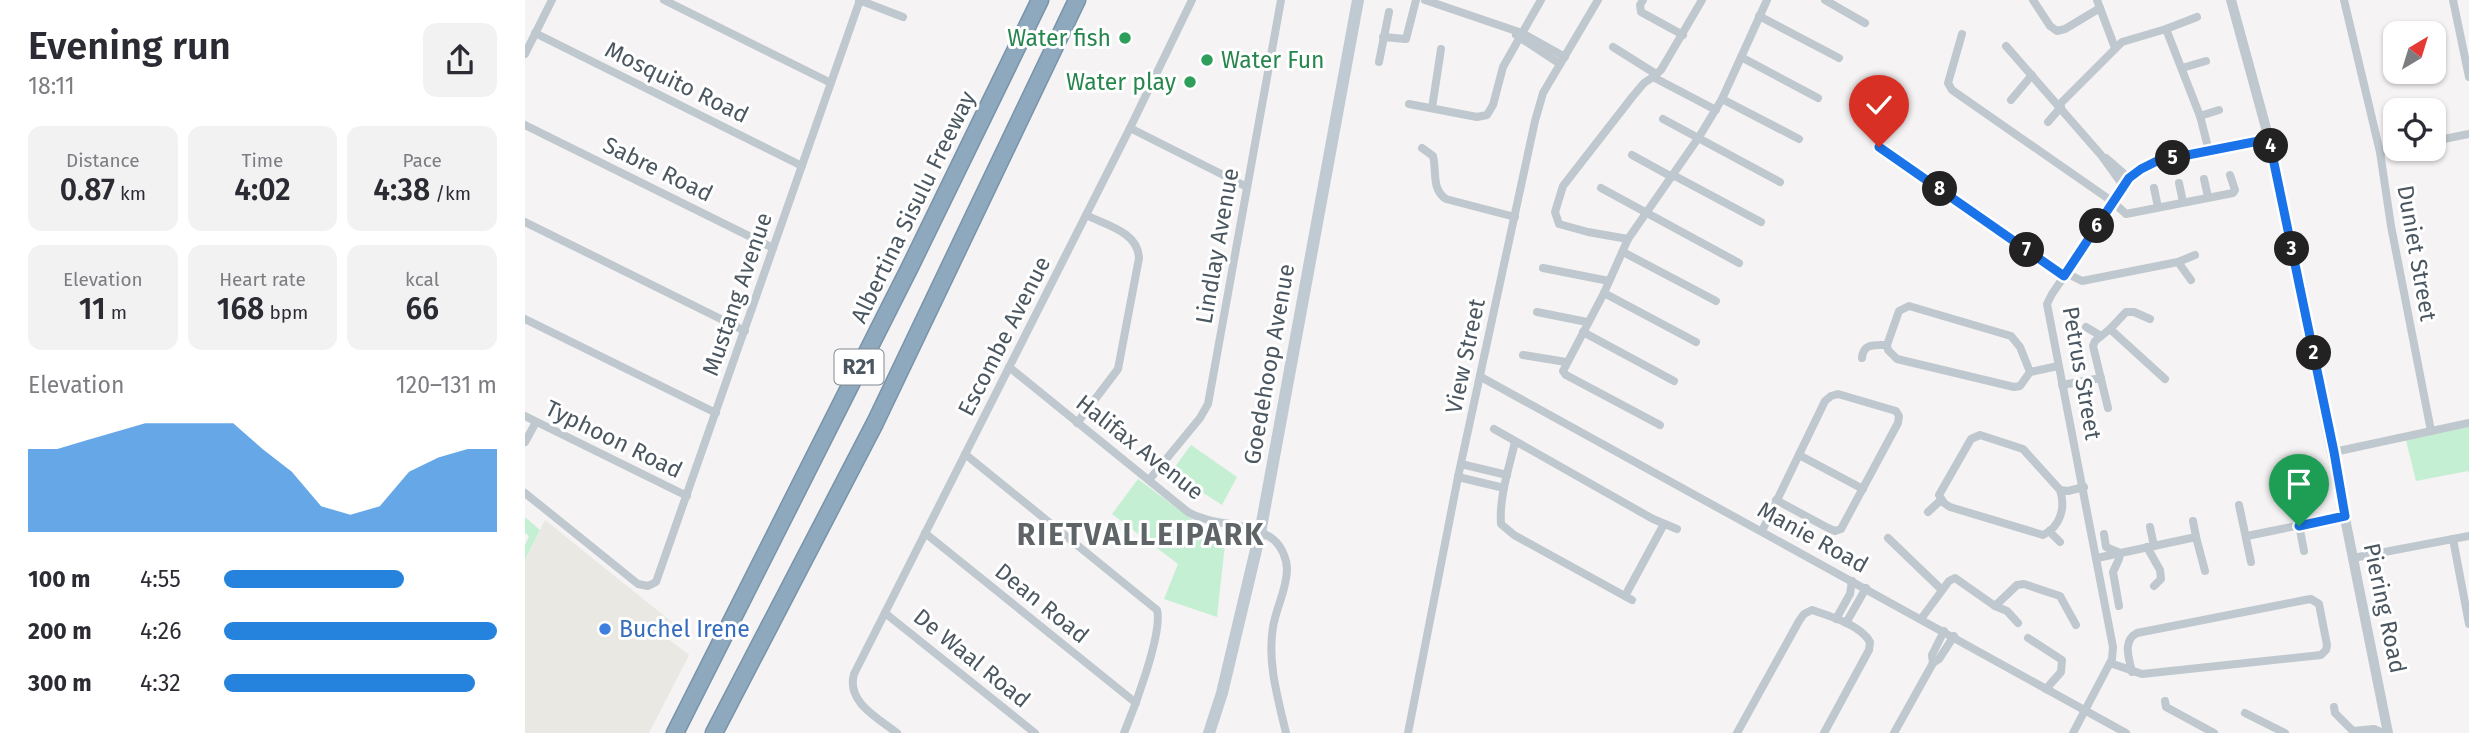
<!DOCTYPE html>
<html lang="en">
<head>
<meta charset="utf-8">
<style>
  body { margin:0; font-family:"Fira Sans",sans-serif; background:#f2f2f3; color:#2b2b33; height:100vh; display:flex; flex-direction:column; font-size:26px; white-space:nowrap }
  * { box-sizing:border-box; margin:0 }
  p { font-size:23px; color:#7c7c81 }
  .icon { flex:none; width:38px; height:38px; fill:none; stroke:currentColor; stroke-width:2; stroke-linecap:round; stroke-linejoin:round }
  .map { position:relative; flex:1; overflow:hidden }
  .drawer { display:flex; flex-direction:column; background:#fff; width:525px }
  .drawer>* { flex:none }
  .needle { width:46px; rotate:38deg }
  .fabs { position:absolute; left:1858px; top:21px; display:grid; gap:14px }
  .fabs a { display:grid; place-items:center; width:63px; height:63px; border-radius:14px; background:#fff; box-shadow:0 2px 5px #0004; font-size:35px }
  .pin { position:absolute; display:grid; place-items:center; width:60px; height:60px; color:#fff; margin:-72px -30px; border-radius:50% 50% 50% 0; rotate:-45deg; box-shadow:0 0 7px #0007 }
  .pin .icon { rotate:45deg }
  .km { position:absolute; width:35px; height:35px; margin:-18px; border-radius:50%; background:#222; color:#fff; font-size:19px; line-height:35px; text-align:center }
  .round { display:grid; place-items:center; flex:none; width:74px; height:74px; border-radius:14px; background:#f2f2f3 }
  .head { display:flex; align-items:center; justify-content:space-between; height:119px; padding:0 28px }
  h1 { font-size:38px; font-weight:600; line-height:52px }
  .figures { display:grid; grid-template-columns:repeat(3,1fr); gap:10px; height:119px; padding:7px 28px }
  .figures div { display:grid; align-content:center; border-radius:14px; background:#f2f2f3; text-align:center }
  .figures b { font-size:30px; font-weight:600 }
  .figures small { font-size:19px; font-weight:400 }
  .figures p { font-size:19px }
  .chart { height:196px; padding:14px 28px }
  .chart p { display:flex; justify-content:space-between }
  .chart svg { width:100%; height:126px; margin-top:7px; fill:#2583dd; opacity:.7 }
  ul { padding:0 28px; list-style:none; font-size:23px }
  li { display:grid; grid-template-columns:112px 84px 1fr; align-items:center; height:52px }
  li i { height:18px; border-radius:9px; background:#2583dd }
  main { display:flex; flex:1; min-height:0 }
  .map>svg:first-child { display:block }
  .commercial { fill:#eae8e2 }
  .green { fill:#c5efd2 }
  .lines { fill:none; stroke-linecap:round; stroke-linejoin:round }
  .motorway-casing { stroke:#7994aa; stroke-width:19 }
  .minor { stroke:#bfc8ce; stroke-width:8 }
  .tertiary { stroke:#bfc8ce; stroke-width:10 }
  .secondary { stroke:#c0cad3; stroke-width:12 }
  .motorway { stroke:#8ea9be; stroke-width:16 }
  .route-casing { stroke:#fff; stroke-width:14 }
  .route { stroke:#1a73e8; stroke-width:9 }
  .leisure-dot { fill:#2e9e5b; stroke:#fff; stroke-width:2.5 }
  .shop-dot { fill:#3f7fe0; stroke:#fff; stroke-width:2.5 }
  .labels { text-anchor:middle; stroke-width:6; stroke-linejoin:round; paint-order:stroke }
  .shield { fill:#fff; stroke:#818990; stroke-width:2 }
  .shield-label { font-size:21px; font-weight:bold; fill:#4b5760 }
  .leisure-label { font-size:23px; fill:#27864d; stroke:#fff; text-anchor:end }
  .street-label { font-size:23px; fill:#4b5760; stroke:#fff }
  .shop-label { font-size:23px; fill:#366cbe; stroke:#fff; text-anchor:start }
  .district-label { font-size:30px; font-weight:bold; letter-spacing:2px; fill:#5f6467; stroke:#fff }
</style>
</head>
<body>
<main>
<section class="drawer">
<div class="head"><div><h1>Evening run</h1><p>18:11</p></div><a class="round"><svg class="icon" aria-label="share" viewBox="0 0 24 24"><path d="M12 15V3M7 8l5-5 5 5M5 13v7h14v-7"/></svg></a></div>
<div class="figures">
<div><p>Distance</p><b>0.87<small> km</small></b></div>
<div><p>Time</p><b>4:02</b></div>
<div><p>Pace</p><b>4:38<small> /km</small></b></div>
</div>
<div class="figures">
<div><p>Elevation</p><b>11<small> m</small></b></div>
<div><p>Heart rate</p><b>168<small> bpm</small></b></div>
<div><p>kcal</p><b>66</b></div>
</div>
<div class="chart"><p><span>Elevation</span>120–131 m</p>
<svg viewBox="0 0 160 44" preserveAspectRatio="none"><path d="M0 44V15L10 15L20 12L30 9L40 6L50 6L60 6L70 6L80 15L90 23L100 35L110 38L120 35L130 23L140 18L150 15L160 15V44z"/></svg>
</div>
<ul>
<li><b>100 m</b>4:55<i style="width:66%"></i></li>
<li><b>200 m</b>4:26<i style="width:100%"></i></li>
<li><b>300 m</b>4:32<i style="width:92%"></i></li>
</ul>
</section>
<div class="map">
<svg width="1944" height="733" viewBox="0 0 1944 733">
  <rect width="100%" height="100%" fill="#f5f3f3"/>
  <polygon class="commercial" points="20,520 148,623 142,638 164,655 124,733 0,733 0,561"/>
  <g class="green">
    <polygon points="1944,427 1944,474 1943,471 1891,481 1881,440"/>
    <polygon points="666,445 712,477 697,505 646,472"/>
    <polygon points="613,479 700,544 692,617 639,599 653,564 587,514"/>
    <polygon points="0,517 15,530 0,560 0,545 4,536 0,533"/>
  </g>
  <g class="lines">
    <defs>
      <g id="motorway">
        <polyline points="150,733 385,267 515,0"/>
        <polyline points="189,733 350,423 552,0"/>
      </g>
    </defs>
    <use href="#motorway" class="motorway-casing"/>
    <g class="minor">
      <polyline points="139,0 306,83"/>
      <polyline points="334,0 378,17"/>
      <polyline points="900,0 997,33 1040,57"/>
      <polyline points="1118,0 1115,5 1116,12 1158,35"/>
      <polyline points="1300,0 1340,23"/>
      <polyline points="1508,0 1525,26 1532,31 1540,29 1575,8"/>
      <polyline points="1572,0 1590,48"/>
      <polyline points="1819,0 1855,152 1866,226 1906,431"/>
      <polyline points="1928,0 1944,77"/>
      <polyline points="1234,16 1314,58"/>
      <polyline points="1641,29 1675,116 1684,151"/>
      <polyline points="10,33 277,166"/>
      <polyline points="1437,34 1423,83 1427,90 1588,202 1601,214 1708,193 1710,190 1705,175"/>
      <polyline points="991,35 1035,64"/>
      <polyline points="858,37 881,39 891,0"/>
      <polyline points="1481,46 1576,155 1599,187"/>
      <polyline points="1088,47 1131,74"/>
      <polyline points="0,54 27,0"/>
      <polyline points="1216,57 1293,98"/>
      <polyline points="854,62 864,12"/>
      <polyline points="1657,68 1681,61"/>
      <polyline points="1128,77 1136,70 1177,0"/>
      <polyline points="1197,99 1274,139"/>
      <polyline points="1486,100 1507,75"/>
      <polyline points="884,104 952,117 962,115 968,105 978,67 1016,0"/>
      <polyline points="1534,105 1597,42 1641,29 1672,17"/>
      <polyline points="907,108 916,49"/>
      <polyline points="1675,116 1694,110"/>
      <polyline points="1138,119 1255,182"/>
      <polyline points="1523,122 1536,107"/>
      <polyline points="0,125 248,248"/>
      <polyline points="605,128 722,187"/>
      <polyline points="1909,141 1944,134"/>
      <polyline points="1355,147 1539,276"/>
      <path d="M897,148L908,156C912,171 906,189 921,199L990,217"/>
      <polyline points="1855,152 1871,149"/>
      <polyline points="1107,155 1147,177"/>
      <polyline points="1581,158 1604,178"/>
      <polyline points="1148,175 1236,222"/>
      <polyline points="1679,179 1683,197"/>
      <polyline points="1654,183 1658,202"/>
      <polyline points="1076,188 1214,263"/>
      <polyline points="1629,188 1633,207"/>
      <polyline points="0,222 220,331"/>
      <polyline points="1103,239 1063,232 1034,224 1030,212 1038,186 1108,96 1119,83 1128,77 1191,110"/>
      <polyline points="1098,252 1191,301"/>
      <polyline points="1653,262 1670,255"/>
      <polyline points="1018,268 1084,281"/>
      <polyline points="1541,273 1557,281 1653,262 1666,280"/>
      <polyline points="1079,293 1171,342"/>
      <polyline points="1012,312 1062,322"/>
      <polyline points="0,319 191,413"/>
      <polyline points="1561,327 1576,336"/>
      <polyline points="1585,329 1601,312 1609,312 1625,319"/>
      <polyline points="1058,332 1149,381"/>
      <polyline points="998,355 1041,362"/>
      <path d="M1337,358C1338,343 1350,345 1362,345"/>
      <path d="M484,367L663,512C689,527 726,521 749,540C757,547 762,560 762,569C762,589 751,608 748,627C742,662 753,699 761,733"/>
      <polyline points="1505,372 1495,347 1486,336 1384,306 1374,311 1362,345 1363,350 1372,359 1489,387 1495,386 1505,372 1533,366"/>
      <polyline points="956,377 1601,733"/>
      <polyline points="1537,385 1576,378"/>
      <polyline points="1583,408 1568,346 1570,341 1585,329 1640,379"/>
      <polyline points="0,416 162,496"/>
      <path d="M552,423L593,369L614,258C613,232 581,225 561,215"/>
      <polyline points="1135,425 1041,375 1038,371 1079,293 1103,239 1174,137 1197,99 1242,0"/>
      <polyline points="969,429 1128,519 1152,529"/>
      <polyline points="0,442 11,422"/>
      <path d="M990,442C984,468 974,497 976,524L989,535L1107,600"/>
      <polyline points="1809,452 1944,423"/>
      <path d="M440,454L632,610C638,633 609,709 599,733"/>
      <polyline points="1274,455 1338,489"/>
      <polyline points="936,464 982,475"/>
      <polyline points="933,477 979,488"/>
      <polyline points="624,480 675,418 683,404 756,0"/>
      <path d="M1535,490C1541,508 1535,527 1518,535L1425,507L1419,503L1414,495L1446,439L1455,435L1498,449L1535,490L1543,491L1559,487"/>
      <polyline points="0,493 113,584 123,586 131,582 335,0"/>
      <polyline points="1766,497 1770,504 1779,551"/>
      <polyline points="1714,505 1726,562"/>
      <polyline points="1403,512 1416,500"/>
      <polyline points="1668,521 1671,537"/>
      <polyline points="1625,527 1629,546"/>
      <polyline points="1237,531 1300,401 1306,396 1313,394 1371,411 1374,416 1373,423 1316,529 1310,531 1303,528 1251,500"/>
      <polyline points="1524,531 1535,542"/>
      <polyline points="400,533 611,703"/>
      <polyline points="1579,534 1581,547 1595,553 1594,559 1588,572 1594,606"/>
      <polyline points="1722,536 1820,516"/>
      <polyline points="1363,538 1417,590"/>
      <polyline points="1928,539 1944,624"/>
      <polyline points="1622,547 1635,570 1636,579 1629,586"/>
      <polyline points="1572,558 1671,537 1680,571"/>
      <polyline points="1828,558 1944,536"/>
      <polyline points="1100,596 1139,524"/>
      <polyline points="1470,606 1482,611 1493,623"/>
      <polyline points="360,613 510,733"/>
      <polyline points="1311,619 1325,594 1327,581"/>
      <polyline points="1396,619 1424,581 1430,578 1470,606 1492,585 1499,584 1535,596 1551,625"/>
      <polyline points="1321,623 1341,588"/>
      <polyline points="1503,638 1537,660 1536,672 1521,689"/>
      <polyline points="1408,663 1407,655 1419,631"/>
      <path d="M1585,663L1617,674L1796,655L1801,650L1802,645L1794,604L1786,599L1780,600L1612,633C1597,641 1604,658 1607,672"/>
      <polyline points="1640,701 1641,707 1689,733"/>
      <polyline points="1809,707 1810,713 1828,731 1849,729 1858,733"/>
      <polyline points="1720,713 1760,733"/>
      <path d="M372,733C353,718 321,702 329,674L605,128L667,0"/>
      <polyline points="883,733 933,477 1010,121 1018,93 1073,0"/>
      <path d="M1212,733L1274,621L1279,614L1287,610C1305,616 1336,625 1345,642L1344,650L1299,733"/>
      <polyline points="1369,733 1408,663 1414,659 1429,636"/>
      <polyline points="1548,733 1587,659 1588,647 1522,304 1527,294 1610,172 1632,161 1744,139"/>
    </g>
    <polyline class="tertiary" points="1706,0 1744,139 1863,733"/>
    <polyline class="secondary" points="684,733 697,693 735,533 833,0"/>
    <use href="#motorway" class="motorway"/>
  </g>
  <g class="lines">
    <defs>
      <polyline id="route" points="1354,147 1539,276 1604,178 1616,169 1632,161 1744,139 1809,452 1820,516 1774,526"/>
    </defs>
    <use href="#route" class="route-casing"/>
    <use href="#route" class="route"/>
  </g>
  <g class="leisure-dot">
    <circle cx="600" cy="38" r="7"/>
    <circle cx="682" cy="60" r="7"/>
    <circle cx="665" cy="82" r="7"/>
  </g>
  <circle class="shop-dot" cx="80" cy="629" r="7"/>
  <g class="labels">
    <rect class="shield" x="309.5" y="349.5" width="49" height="35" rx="5"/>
    <g class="shield-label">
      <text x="334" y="374">R21</text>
    </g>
    <g class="leisure-label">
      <text x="586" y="46">Water fish</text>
      <text x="696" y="68" text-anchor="start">Water Fun</text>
      <text x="651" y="90">Water play</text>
    </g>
    <g class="street-label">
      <text transform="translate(152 82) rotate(26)" y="8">Mosquito Road</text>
      <text transform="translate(133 169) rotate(26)" y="8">Sabre Road</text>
      <text transform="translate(388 207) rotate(-64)" y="8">Albertina Sisulu Freeway</text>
      <text transform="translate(692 246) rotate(-80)" y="8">Lindlay Avenue</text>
      <text transform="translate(1892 253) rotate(80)" y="8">Duniet Street</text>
      <text transform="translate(212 294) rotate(-71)" y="8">Mustang Avenue</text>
      <text transform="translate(479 336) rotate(-63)" y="8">Escombe Avenue</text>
      <text transform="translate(940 356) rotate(-78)" y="8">View Street</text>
      <text transform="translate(744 364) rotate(-80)" y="8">Goedehoop Avenue</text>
      <text transform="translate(1557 373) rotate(80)" y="8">Petrus Street</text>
      <text transform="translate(89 439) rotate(26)" y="8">Typhoon Road</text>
      <text transform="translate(615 447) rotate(38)" y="8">Halifax Avenue</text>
      <text transform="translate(1288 537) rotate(29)" y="8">Manie Road</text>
      <text transform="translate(517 603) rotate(39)" y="8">Dean Road</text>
      <text transform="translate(1860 608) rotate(78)" y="8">Piering Road</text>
      <text transform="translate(447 658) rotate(39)" y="8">De Waal Road</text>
    </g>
    <g class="shop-label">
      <text x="94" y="637">Buchel Irene</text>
    </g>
    <g class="district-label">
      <text x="616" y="545">RIETVALLEIPARK</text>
    </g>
  </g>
</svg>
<div class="fabs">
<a><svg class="needle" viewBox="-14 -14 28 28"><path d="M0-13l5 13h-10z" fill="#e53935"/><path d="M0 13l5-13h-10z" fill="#7c7c81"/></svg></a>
<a><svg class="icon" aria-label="locate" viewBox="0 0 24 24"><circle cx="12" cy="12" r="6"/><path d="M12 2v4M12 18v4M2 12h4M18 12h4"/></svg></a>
</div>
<div class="pin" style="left:1774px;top:526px;background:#1e9e55"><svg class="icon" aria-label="arrive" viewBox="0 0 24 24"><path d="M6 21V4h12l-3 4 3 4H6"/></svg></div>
<div class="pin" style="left:1354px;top:147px;background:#d93025"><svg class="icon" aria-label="check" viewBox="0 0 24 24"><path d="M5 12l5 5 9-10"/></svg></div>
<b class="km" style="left:1789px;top:353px">2</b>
<b class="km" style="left:1767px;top:249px">3</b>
<b class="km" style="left:1746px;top:146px">4</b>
<b class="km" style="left:1648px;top:158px">5</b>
<b class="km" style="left:1572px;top:226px">6</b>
<b class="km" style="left:1502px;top:250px">7</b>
<b class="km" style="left:1415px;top:189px">8</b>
</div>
</main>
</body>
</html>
